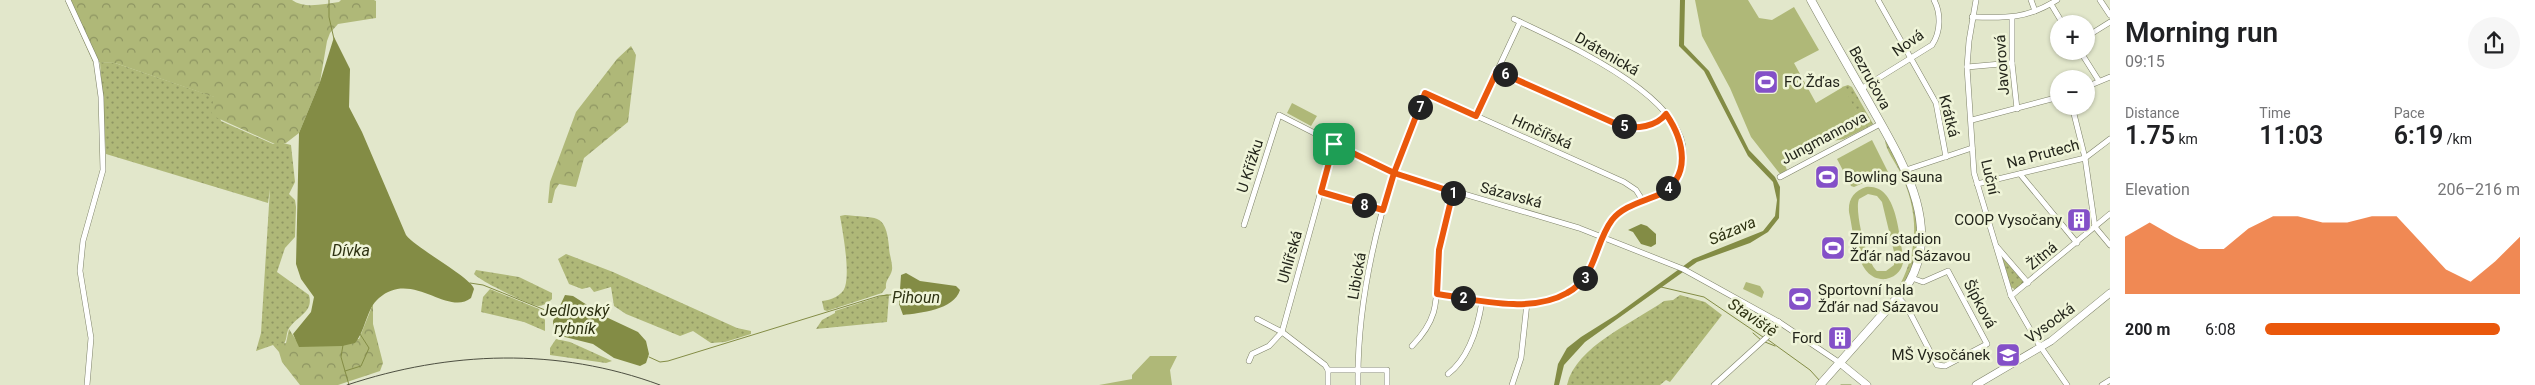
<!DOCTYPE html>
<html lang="en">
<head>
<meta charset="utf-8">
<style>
  body { margin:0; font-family:Roboto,sans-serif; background:#f6f6f6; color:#202124; height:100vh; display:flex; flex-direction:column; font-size:19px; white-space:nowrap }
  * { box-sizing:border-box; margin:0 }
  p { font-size:16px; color:#757577 }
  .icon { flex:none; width:28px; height:28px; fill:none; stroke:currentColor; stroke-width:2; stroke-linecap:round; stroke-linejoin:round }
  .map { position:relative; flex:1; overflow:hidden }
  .details { display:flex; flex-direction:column; background:#fff; width:425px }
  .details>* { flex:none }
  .fabs { position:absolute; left:2050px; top:15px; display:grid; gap:10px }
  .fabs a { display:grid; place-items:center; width:45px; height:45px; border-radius:50%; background:#fff; box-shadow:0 1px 4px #0004; font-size:25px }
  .pin { position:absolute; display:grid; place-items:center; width:42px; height:42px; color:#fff; margin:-21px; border-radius:10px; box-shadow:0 2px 8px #0006 }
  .km { position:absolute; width:25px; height:25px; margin:-12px; border-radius:50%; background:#222; color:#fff; font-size:14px; line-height:25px; text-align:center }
  .round { display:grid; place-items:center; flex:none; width:52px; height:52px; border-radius:26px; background:#f6f6f6 }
  .summary { display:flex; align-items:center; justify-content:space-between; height:85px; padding:0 15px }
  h1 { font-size:28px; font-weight:600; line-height:38px }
  .figures { display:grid; grid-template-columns:repeat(3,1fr); gap:8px; height:85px; padding:5px 15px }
  .figures div { display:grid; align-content:center }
  .figures b { font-size:25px; font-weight:600 }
  .figures small { font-size:14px; font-weight:400 }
  .figures p { font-size:14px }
  .chart { height:140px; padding:10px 15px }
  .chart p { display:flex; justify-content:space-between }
  .chart svg { width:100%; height:90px; margin-top:5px; fill:#ea580c; opacity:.7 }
  ul { padding:0 15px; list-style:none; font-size:16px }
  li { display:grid; grid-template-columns:80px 60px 1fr; align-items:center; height:38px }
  li i { height:12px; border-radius:6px; background:#ea580c }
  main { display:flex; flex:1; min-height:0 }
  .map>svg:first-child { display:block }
  .grass { fill:url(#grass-dots) }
  .forest { fill:url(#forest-crowns) }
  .garden { fill:#afb878; fill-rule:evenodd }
  .water { fill:#838c45 }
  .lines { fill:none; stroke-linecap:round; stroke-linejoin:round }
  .stream { stroke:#838c45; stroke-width:1 }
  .street-casing { stroke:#7d8168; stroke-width:6 }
  .secondary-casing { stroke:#7d8168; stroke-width:8 }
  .primary-casing { stroke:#7d8168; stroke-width:9 }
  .street { stroke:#fff; stroke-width:5 }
  .secondary { stroke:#fff; stroke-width:7 }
  .primary { stroke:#fff; stroke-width:8 }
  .rail { stroke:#4d4f41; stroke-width:1 }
  .route-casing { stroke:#fff; stroke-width:10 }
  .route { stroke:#ea580c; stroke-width:6 }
  .labels { text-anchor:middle; stroke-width:5; stroke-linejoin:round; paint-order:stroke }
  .street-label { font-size:15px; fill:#24261c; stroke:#eff4d8 }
  .poi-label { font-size:15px; fill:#24261c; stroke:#eff4d8; text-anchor:start }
  .water-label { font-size:16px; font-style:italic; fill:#2e3212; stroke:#eff4d8 }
</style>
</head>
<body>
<main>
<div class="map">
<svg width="2110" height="385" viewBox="0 0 2110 385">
  <defs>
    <pattern id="grass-dots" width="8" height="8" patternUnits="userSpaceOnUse" patternTransform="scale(1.25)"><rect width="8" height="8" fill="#afb878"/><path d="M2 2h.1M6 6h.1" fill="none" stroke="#8e9562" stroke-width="1.8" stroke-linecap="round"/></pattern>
    <pattern id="forest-crowns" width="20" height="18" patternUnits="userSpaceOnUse" patternTransform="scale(1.25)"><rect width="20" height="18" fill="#afb878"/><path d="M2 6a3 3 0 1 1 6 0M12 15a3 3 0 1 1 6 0" fill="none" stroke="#8e9562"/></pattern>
  </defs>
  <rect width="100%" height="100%" fill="#e2e7cb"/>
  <g class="grass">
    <path d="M100,62L115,63L215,97L221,121L273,144L283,143L291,145L295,182L289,194L295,200L296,207L295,237L285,248L277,272L309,295C314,313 296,316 288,330C286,335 287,340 283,345H273L256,351L261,333L270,189L268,203L106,154Z"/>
    <polygon points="1848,85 1852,87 1873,124 1866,128 1842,87"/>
    <path d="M1885,138C1905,175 1928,221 1914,264C1910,278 1900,289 1891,300C1918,259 1922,218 1900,172C1896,163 1884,148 1885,138Z"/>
    <path d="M845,215C875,219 886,211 889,247C889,254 893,264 892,270C890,278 885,280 886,288L882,293L827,311L824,310L822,301C831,300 842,296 845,287C850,271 843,233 840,216Z"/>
    <polygon points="566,254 613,272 737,328 751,331 751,334 725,342 711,343 693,331 680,336 626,314 614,306 611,287 594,292 590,287 582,289 569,284 558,259"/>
    <polygon points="2002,257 2024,282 2016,290 2011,287"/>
    <path d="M476,270L519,277L552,293V299C548,303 543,306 538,306C529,305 480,281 474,274Z"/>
    <polygon points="490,289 539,309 545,320 545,331 524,322 481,312 483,297"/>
    <polygon points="887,294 889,295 887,322 816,329 822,320 835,313 835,311"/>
    <path d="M1680,295L1705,302L1722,315L1670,382L1666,380L1660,385H1567C1576,346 1633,323 1664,301L1673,300Z"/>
    <polygon points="556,339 570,342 612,361 606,363 550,355 550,348"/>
  </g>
  <g class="forest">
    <path d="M65,0H292C304,9 324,4 339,2L341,0H374L376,1V18L338,24L330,33L327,41L320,82L299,133L286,143L277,145L213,116L211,111L214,97L115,63L93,62Z"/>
    <polygon points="631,46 636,55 628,122 584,158 576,187 559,184 555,190 552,203 548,203 550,182 576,112 617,59"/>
    <polygon points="373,304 373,324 383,363 380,371 338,385 300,385 282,362 279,352 273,345 286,343 289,329 296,340 359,339"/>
  </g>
  <g class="garden">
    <polygon points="1695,0 1748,0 1759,18 1772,20 1794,7 1819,50 1794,63 1816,103 1843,87 1866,128 1844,139 1827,142 1785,165 1787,170 1780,174 1751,137 1730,88 1702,36"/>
    <polygon points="1292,103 1317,116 1311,126 1287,113"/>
    <polygon points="1872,140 1888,172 1854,187 1851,186 1837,159"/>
    <path d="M1866,187C1897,184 1898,232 1903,254C1905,266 1899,276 1886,279C1856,282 1854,234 1849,212C1848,199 1854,191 1866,187ZM1868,194L1877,196L1882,202L1895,256L1894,265L1886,271H1877C1867,264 1854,210 1859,199Z"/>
    <polygon points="1746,282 1760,286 1764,292 1762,298 1743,289"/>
    <polygon points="1150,356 1177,356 1170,370 1172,385 1099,385 1132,379 1132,375"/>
  </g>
  <g class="water">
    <polygon points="1680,0 1685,0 1684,45 1709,71 1749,150 1775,177 1780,187 1779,218 1768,232 1750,243 1697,262 1585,342 1564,365 1559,385 1554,385 1558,364 1567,348 1581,337 1616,315 1693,259 1763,231 1775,216 1777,200 1773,182 1748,156 1704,71 1679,46"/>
    <path d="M334,37L350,69L349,107L362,132L406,235C417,249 472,278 474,289L471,298C448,317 412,269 379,298C366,309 366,330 355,343L342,346L299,347L293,334L311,312L314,297L301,279L296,264L299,133L320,82Z"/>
    <polygon points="1641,224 1647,226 1656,234 1656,244 1651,247 1641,244 1633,232 1628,230"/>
    <path d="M906,273L920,281L956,286L960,290C954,310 920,313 903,315L899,304L901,275Z"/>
    <polygon points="565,295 573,296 606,317 638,332 646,341 649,354 646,363 640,366 614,358 593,344 557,335 554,332 553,321"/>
  </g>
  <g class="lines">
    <g class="stream">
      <polyline points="329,0 329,17 334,39"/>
      <polyline points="470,283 483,285 555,314"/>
      <polyline points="1661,287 1704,297 1763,337"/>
      <polyline points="1753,333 1761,340"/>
      <polyline points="1767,339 1810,370 1820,381"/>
      <polyline points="1765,342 1775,346"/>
      <polyline points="343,345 341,357 349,385"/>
      <polyline points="649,357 660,362 668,361 879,296 899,294"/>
      <polyline points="345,371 361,366 369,348 360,334"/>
      <polyline points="1841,385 1851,385"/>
    </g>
    <defs>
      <g id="street">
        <polyline points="68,0 96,61 101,97 103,170 83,241 80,271 91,338 87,385"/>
        <polyline points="1878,0 1936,103 1946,157"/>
        <polyline points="1976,0 1969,41 1967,67 1974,173 2011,296 2038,343 2067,385"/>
        <polyline points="2031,0 2035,11"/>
        <polyline points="2100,0 2110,15"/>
        <polyline points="2051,4 2063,24"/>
        <path d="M1972,17C2006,18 2027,19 2057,0"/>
        <polyline points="2012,19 2012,63 2017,109"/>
        <polyline points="2086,37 2110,22"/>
        <polyline points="2080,51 2099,81"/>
        <polyline points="1967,67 2012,63"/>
        <path d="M1497,71L1621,126C1637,129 1656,127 1666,114"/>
        <polyline points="2086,87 2110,77"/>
        <path d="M1861,89L1932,45C1941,32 1941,13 1934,0"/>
        <polyline points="2072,106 2085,158 2095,227 2110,245"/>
        <polyline points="1476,116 1520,22"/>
        <polyline points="1972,120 2059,97"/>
        <polyline points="1906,170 1972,148"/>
        <polyline points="2020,174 2077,243"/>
        <polyline points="1780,177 1880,124"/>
        <polyline points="1977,184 2085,158 2110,139"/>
        <polyline points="1321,192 1383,210"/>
        <polyline points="1244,225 1279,115 1393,173 1579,228 1683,269 1779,322 1840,363"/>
        <polyline points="1997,247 2028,283"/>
        <path d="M1437,294C1482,301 1565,320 1591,269C1599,254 1601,235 1612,221C1628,199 1661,202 1676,177C1719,107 1558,41 1514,19"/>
        <polyline points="2011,296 2110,214"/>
        <polyline points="1898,297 1907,307 1937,365 1945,366 1987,344 1948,271 1923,282 1912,278"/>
        <polyline points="1257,319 1282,332 1325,365 1328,370"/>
        <path d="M1412,346C1446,311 1433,291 1439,249C1442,229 1448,211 1453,192"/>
        <polyline points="1249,361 1252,354 1269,346 1282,332 1334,144"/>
        <path d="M1448,374C1470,357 1478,327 1482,301"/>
        <polyline points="1328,385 1328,370 1387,370 1387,385"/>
        <path d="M1358,385C1357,315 1372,241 1393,175C1402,147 1415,120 1425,93L1624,182L1636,190L1643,201"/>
        <polyline points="1512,385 1521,358 1527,303"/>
        <polyline points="1714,385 1768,336 1779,322"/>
        <polyline points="2102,385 2110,380"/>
      </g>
      <g id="secondary">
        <polyline points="1840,363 1867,385"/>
        <polyline points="1976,385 2051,341 2110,293"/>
      </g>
      <path id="primary" d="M1811,0C1829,33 1848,66 1867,99C1898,155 1947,227 1905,289L1820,385"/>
    </defs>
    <use href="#street" class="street-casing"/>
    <use href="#secondary" class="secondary-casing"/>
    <use href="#primary" class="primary-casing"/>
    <use href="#street" class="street"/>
    <use href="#secondary" class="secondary"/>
    <use href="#primary" class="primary"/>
    <path class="rail" d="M347,385C449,351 558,347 660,385"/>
  </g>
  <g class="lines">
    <defs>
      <path id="route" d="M1334,144L1394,173L1453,192L1439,250L1437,294C1477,300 1530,314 1567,293C1597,277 1594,244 1612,220C1623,206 1642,202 1658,195C1693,178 1684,140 1666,114C1656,127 1637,129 1621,126L1497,71L1476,116L1425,93L1394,173L1383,210L1321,192L1334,144"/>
    </defs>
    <use href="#route" class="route-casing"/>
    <use href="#route" class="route"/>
  </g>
  <defs>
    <symbol id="stadium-square" viewBox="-11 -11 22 22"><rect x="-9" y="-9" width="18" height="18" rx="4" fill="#8450c8" stroke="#eff4d8"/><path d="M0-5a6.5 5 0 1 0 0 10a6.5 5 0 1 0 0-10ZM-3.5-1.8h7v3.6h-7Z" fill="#fff"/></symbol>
    <symbol id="building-square" viewBox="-11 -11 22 22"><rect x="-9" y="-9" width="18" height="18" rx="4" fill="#8450c8" stroke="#eff4d8"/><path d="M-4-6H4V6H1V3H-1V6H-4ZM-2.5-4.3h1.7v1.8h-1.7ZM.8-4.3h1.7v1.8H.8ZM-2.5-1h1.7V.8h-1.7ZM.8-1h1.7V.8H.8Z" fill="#fff"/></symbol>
    <symbol id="school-square" viewBox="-11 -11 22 22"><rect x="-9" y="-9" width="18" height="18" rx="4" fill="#8450c8" stroke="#eff4d8"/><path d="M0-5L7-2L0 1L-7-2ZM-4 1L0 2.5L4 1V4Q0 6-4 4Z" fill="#fff"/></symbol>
  </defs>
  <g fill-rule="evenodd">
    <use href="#stadium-square" x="1752" y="68" width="28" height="28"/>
    <use href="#stadium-square" x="1813" y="163" width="28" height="28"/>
    <use href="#building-square" x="2065" y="206" width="28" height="28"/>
    <use href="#stadium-square" x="1819" y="234" width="28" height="28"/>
    <use href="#stadium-square" x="1786" y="285" width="28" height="28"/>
    <use href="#building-square" x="1826" y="324" width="28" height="28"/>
    <use href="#school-square" x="1994" y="341" width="28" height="28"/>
  </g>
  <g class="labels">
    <g class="street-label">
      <text transform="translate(1908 43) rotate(-35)" y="5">Nová</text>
      <text transform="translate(1607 54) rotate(30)" y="5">Drátenická</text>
      <text transform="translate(2002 65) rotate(-94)" y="5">Javorová</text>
      <text transform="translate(1870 78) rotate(61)" y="5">Bezručova</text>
      <text transform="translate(1949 116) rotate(76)" y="5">Krátká</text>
      <text transform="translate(1542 132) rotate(24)" y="5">Hrnčířská</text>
      <text transform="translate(1824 138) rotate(-28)" y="5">Jungmannova</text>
      <text transform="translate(2043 154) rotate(-15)" y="5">Na Prutech</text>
      <text transform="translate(1250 166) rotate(-72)" y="5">U Křížku</text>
      <text transform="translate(1990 177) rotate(77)" y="5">Luční</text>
      <text transform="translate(1511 195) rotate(15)" y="5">Sázavská</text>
      <text transform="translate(2042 256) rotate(-39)" y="5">Žitná</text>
      <text transform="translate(1290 257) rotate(-74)" y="5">Uhlířská</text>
      <text transform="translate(1357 276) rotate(-80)" y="5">Libická</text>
      <text transform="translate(1980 304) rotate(62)" y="5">Šípková</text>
      <text transform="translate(2050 323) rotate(-36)" y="5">Vysocká</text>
    </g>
    <g class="poi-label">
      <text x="1784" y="87">FC Žďas</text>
      <text x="1844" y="182">Bowling Sauna</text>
      <text x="2062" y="225" text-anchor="end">COOP Vysočany</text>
      <text x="1850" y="244">Zimní stadion<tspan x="1850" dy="17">Žďár nad Sázavou</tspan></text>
      <text x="1818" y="295">Sportovní hala<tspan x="1818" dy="17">Žďár nad Sázavou</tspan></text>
      <text x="1822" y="343" text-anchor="end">Ford</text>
      <text x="1990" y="360" text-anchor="end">MŠ Vysočánek</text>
    </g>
    <g class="water-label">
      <text transform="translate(1732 230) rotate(-23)" y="6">Sázava</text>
      <text x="351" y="256">Dívka</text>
      <text x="916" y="303">Pihoun</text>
      <text x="575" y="316">Jedlovský<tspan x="575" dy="18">rybník</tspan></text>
      <text transform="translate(1753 317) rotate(34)" y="6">Staviště</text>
    </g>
  </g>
</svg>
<div class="fabs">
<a>+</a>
<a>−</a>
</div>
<div class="pin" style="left:1334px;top:144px;background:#1e9e55"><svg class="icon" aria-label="arrive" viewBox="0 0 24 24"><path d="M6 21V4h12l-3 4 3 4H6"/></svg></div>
<b class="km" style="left:1453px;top:193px">1</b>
<b class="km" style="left:1463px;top:298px">2</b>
<b class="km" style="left:1585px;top:278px">3</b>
<b class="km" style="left:1668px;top:188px">4</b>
<b class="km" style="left:1624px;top:126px">5</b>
<b class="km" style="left:1505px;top:74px">6</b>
<b class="km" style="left:1420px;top:107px">7</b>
<b class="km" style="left:1364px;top:205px">8</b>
</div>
<section class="details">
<div class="summary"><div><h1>Morning run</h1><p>09:15</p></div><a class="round"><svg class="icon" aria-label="share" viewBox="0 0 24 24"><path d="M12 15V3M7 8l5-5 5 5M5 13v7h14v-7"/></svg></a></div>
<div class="figures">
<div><p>Distance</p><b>1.75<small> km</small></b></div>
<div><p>Time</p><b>11:03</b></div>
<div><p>Pace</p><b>6:19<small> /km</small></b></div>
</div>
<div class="chart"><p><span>Elevation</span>206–216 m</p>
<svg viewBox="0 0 160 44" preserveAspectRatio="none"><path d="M0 44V16L10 9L20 16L30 22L40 22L50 12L60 6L70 6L80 9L90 9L100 6L110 6L120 19L130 32L140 38L150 28L160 16V44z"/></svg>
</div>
<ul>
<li><b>200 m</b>6:08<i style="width:92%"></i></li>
</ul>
</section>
</main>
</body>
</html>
